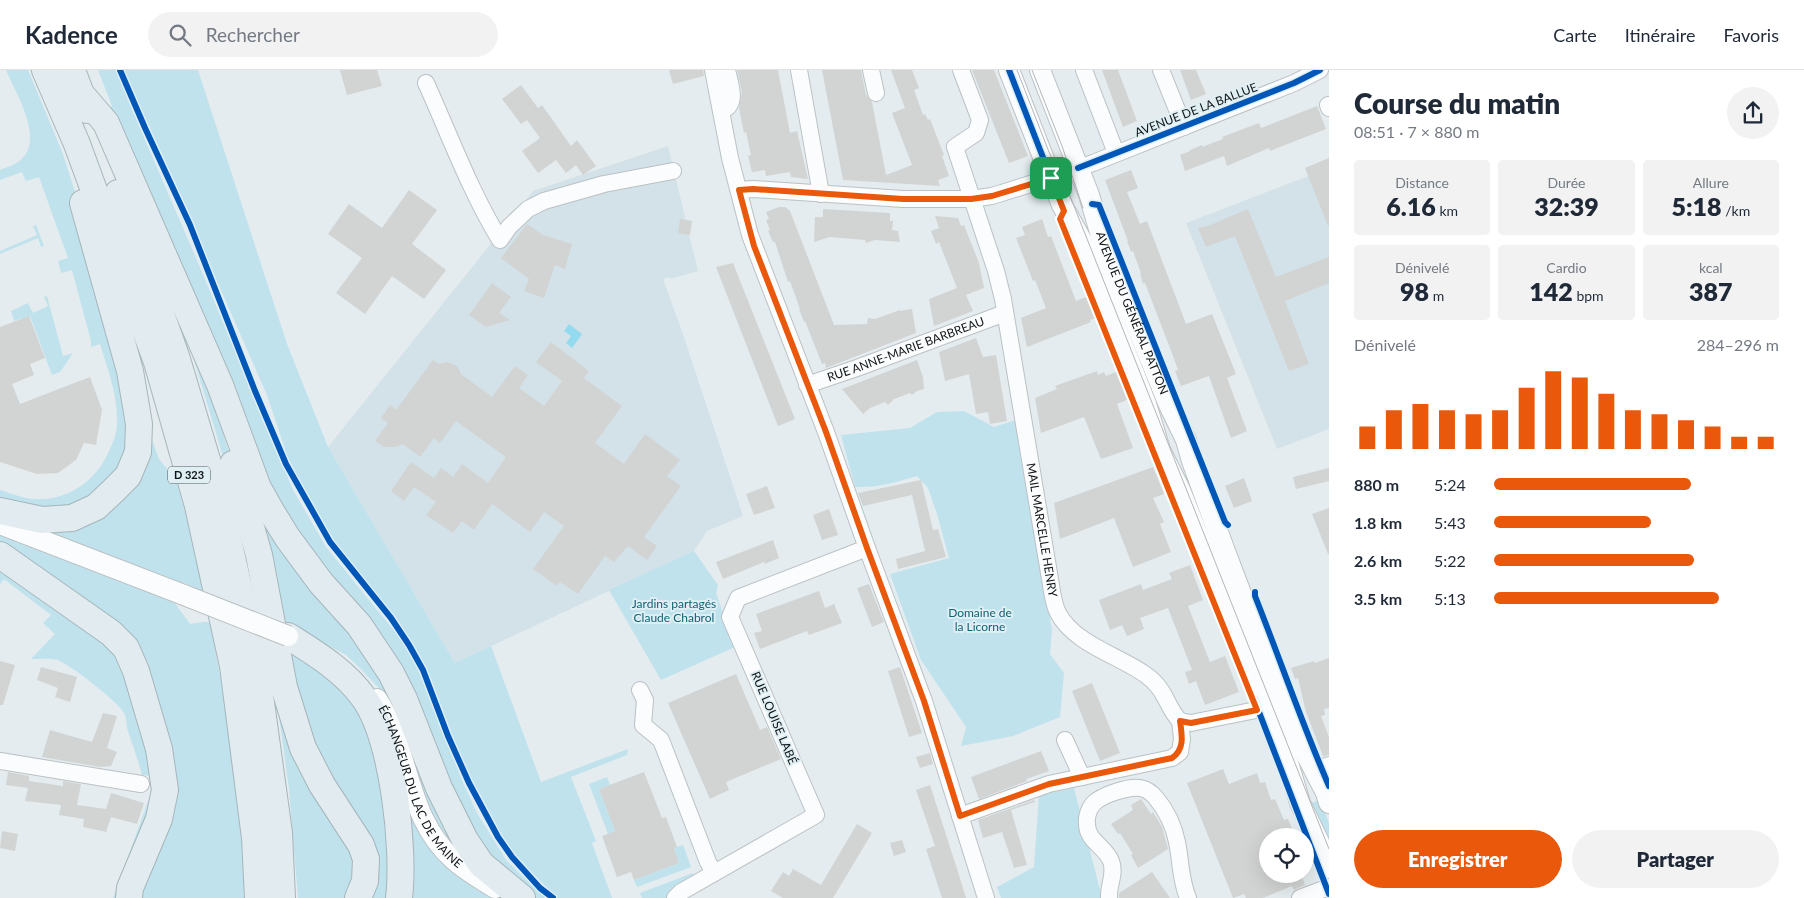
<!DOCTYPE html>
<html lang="fr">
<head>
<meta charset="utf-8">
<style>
  body { margin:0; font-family:Lato,sans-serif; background:#f2f2f3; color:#1f2937; height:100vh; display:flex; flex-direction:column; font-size:19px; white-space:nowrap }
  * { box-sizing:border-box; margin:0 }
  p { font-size:16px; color:#747a83 }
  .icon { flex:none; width:28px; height:28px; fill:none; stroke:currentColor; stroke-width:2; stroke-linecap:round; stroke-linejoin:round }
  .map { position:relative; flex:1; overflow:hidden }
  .panel { display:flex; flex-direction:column; background:#fff; width:475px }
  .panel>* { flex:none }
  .fabs { position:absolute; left:1259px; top:758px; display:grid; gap:10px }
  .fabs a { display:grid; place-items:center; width:55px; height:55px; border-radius:50%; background:#fff; box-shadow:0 5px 20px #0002; font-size:25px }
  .pin { position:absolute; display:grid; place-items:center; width:42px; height:42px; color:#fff; margin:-21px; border-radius:10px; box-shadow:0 2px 8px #0006 }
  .round { display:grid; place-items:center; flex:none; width:52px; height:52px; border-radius:26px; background:#f2f2f3 }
  .overview { display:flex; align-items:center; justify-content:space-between; height:85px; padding:0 25px }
  h1 { font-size:28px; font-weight:800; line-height:38px }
  .figures { display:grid; grid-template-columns:repeat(3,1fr); gap:8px; height:85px; padding:5px 25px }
  .figures div { display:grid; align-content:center; border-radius:5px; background:#f2f2f3; text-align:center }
  .figures b { font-size:25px; font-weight:800 }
  .figures small { font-size:14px; font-weight:400 }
  .figures p { font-size:14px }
  .chart { height:140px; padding:10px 25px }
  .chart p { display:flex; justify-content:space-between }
  .chart svg { width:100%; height:90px; margin-top:5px; stroke:#ea580c; stroke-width:6 }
  .button { display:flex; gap:10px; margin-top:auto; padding:10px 25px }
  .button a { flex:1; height:58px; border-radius:30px; background:#ea580c; color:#fff; font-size:20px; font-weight:800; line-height:58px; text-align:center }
  .button a+a { background:#f2f2f3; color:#1f2937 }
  ul { padding:0 25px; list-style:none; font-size:16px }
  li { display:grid; grid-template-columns:80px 60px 1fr; align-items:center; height:38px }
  li i { height:12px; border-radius:6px; background:#ea580c }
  header { display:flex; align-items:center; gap:30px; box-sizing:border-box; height:70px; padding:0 25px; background:#fff; border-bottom:1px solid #e0e1e3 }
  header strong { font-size:24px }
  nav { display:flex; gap:28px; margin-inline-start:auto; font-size:18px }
  .search { width:350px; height:45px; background:#f2f2f3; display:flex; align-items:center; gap:12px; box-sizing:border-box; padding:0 18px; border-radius:28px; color:#747a83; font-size:19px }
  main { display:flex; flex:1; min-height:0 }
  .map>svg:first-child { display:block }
  .built { fill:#d2e2e8 }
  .green { fill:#bfe2ed }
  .water { fill:#94daef }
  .building { fill:#d2d4d3 }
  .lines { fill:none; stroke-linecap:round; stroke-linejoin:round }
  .minor-casing { stroke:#bbc1c4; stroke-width:18 }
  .tertiary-casing { stroke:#bbc1c4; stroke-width:22 }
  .trunk-casing { stroke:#a5b5ba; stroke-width:28 }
  .minor { stroke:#fbfcfd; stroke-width:16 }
  .tertiary { stroke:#fbfcfd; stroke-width:20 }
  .trunk { stroke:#e2ecf0; stroke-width:26 }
  .tram { stroke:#b4b6b7; stroke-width:1 }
  .tertiary-bridge-casing { stroke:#bbc1c4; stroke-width:22; stroke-linecap:butt }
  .tertiary-bridge { stroke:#fbfcfd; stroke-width:20 }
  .cycleway-casing { stroke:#dfeff4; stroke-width:9 }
  .cycleway { stroke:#0057b8; stroke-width:6 }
  .route-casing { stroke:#fff; stroke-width:10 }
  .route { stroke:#ea580c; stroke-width:6 }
  .labels { text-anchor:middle; stroke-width:4; stroke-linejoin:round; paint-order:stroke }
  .shield { fill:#dfeff4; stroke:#4d5558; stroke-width:1 }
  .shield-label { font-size:11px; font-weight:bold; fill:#0e1315 }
  .street-label { font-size:12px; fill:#0e1315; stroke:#dfeff4 }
  .park-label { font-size:12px; fill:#116275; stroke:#dfeff4 }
</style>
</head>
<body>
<header>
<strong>Kadence</strong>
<div class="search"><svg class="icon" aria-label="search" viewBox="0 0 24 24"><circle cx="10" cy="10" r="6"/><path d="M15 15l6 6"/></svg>Rechercher</div>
<nav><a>Carte</a><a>Itinéraire</a><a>Favoris</a></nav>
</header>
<main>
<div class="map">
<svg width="1329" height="828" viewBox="0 0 1329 828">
  <rect width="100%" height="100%" fill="#e4ecef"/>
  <g class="built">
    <polygon points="668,76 685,147 684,149 692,151 689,165 698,201 670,209 669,207 663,209 683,264 743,446 707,461 694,481 455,593 328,377 533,121"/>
    <polygon points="1329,98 1329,359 1277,379 1186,153"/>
  </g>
  <g class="green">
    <path d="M6,0H28L63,84L75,122L126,318L127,385L108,418L66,440L0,436V420C7,422 14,425 22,427C57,436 92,417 107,385C112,376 117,364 117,353C118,326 108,300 100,274L91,277V271L72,200L61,203L58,191L68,188L39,107L26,111L22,102L0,110V100C6,97 13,96 18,92C47,72 16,24 6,0Z"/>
    <polygon points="98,0 198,0 287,274 328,377 455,593 491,576 541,712 628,679 627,685 571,707 596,771 592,773 612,828 558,828 517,789 501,767 460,686 432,612 408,567 333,469 303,420 287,385 267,325 149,56 133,23 127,28 199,195 293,420 326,477 404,573 426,616 461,708 477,743 506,790 545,828 529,828 489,791 437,692 286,454 106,40 112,36"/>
    <polygon points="36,155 44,176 41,177 38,168 0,184 0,181 37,165 33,156"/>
    <polygon points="47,226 63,286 73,283 60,302 52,305 30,246 14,251 11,241 28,233 33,243 48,236 44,227"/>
    <polygon points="189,273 210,321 230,386 234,423"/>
    <path d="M964,341L994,357L1016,350L1022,397L1030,436L1052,560L1050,584L1064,603L1060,647L1013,666L961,676L966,657L921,590L890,504L949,488L937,444L928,418L917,406C897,412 877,418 855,417L841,365L910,358L937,342Z"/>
    <polygon points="145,351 159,389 176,410 187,449 203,521 182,512 182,516 49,463 102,438"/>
    <polygon points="248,406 406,641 455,781 426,736 386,626 361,599 346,585 309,565 278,551"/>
    <polygon points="0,462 169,529 174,532 190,554 202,552 210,552 225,632 241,746 247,828 139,828 169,752 142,596 0,477"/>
    <polygon points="694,481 718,515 716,523 735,577 661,610 609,520"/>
    <path d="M0,493L115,577L159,718L124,828H113L151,723V706L142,705C138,689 133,677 128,661C126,656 127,648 124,643C119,632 69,594 58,590C50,588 39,589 31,589L55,564L43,553L51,545L4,509L0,514Z"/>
    <polygon points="282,575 324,596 369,646 388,717 389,828 367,828 326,713"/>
    <polygon points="278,639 356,772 352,828 298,828 289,719"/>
    <polygon points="607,707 610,715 599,719 615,761 608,764 589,714"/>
    <polygon points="405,717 417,750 507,828 405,828"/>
    <polygon points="1074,718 1102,828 1001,828 997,817 1034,797 1039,725"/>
    <polygon points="1320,730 1329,753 1329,787 1308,734"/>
    <polygon points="683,775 691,797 637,817 634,810 679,793 674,778"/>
    <polygon points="693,803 694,807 668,828 642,828 640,823"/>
  </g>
  <polygon class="water" points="569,254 582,264 572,278 566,273 571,266 564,261"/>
  <g class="building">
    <polygon points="340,0 377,0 382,16 347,25"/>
    <polygon points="669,0 703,0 704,6 673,14"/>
    <polygon points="737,0 778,0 790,63 797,61 808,109 791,107 790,102 766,106 765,100 752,102 748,86 751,85 746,62 744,63 739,38 742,22"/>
    <polygon points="822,0 861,0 866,25 872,32 886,105 912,95 892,43 905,38 891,0 912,0 919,18 914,20 923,45 925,44 928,50 930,49 944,85 942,86 949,106 938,110 940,116 843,110"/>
    <polygon points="972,0 994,0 1028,86 1009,93"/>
    <polygon points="1102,0 1118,0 1137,51 1123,57"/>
    <polygon points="1180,0 1196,0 1206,24 1191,30"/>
    <polygon points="521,15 538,38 542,35 571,76 577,70 596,96 583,105 576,95 566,103 556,90 538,103 522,81 540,68 527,50 521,54 502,29"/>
    <polygon points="1317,36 1326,59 1270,81 1269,78 1227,96 1224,86 1185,101 1180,85 1190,81 1190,80 1202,75 1202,77 1223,69 1222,67 1259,53 1261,58"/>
    <polygon points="1329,88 1329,156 1328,156 1305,98"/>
    <polygon points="1131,100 1138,118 1127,122 1140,154 1147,151 1186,254 1212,244 1236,304 1227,308 1247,361 1231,368 1209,306 1181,316 1175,301 1178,300 1173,286 1145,213 1143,214 1140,203 1141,203 1133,181 1131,182 1129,176 1127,172 1128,171 1105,110"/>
    <polygon points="409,120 437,140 412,174 446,200 424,229 392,206 365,244 336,223 362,188 328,164 349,134 382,158"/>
    <polygon points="779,137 785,137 790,141 834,255 867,254 868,248 875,249 900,240 900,241 912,239 916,263 826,298 825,293 822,294 805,251 804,252 799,239 800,239 790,211 788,212 775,172 773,172 768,161 770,160 766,150 769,149 766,142"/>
    <polygon points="823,139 890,143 890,151 893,151 892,160 898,161 900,172 875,170 866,173 865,170 830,167 814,172 815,147 823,147"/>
    <polygon points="1248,139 1276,207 1329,187 1329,213 1285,231 1309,294 1289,301 1235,166 1206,177 1198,158 1208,156"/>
    <polygon points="935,146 958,148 961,156 964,155 979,193 984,218 966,225 973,241 934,256 929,229 957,218 939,172 936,174 931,161 939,158"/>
    <polygon points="680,149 692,151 690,165 678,163"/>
    <polygon points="1042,149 1048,167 1051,166 1076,231 1086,227 1095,248 1090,250 1091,252 1027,277 1021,248 1046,238 1035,210 1033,211 1016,168 1025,165 1022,157"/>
    <polygon points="527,154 543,165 572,174 565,199 555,195 544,228 524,221 529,209 501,188"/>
    <polygon points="733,193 795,349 778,356 716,197"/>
    <polygon points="492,213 511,227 499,243 510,250 486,257 469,245"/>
    <polygon points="29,246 45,288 30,294 34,305 12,314 20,334 90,307 102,340 96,375 84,373 76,390 58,403 37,404 0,392 0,257"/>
    <polygon points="976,268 983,287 996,285 1007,351 990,354 988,342 976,344 969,304 945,311 939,282"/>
    <polygon points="551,272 589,301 584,308 622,336 595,373 624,394 645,364 680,390 667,406 681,416 644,467 657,476 647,490 628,476 614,492 605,486 578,524 560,512 557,516 533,499 564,456 544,442 530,462 492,434 474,460 462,451 453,463 426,445 436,432 414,417 404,431 391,421 411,392 434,408 441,398 453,407 462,394 488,413 506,387 456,351 440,373 434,368 420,387 403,374 395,377 384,377 375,371 388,353 381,348 390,335 396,340 433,290 439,294 447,292 453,294 458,297 461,304 492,327 515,296 528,305 519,318 544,336 562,311 536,292"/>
    <polygon points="917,290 923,307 924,319 917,321 912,325 910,323 894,329 888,335 885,332 870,338 863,344 842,319"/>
    <polygon points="1097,301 1098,305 1104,302 1106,306 1116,302 1127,330 1117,334 1133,378 1101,389 1084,347 1041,363 1035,328 1057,319 1055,316"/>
    <polygon points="1153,397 1164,424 1153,428 1164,452 1160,454 1171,482 1133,497 1114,448 1060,469 1054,433"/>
    <polygon points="1329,398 1329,411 1296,419 1293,407"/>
    <polygon points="1244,408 1252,431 1234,438 1225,416"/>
    <polygon points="921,410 933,460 938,459 946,487 898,499 896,489 925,481 912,425 863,436 858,423"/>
    <polygon points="767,416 775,438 754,445 746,424"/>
    <polygon points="1329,438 1329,484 1328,484 1312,444"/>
    <polygon points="829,439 838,465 822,470 813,445"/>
    <polygon points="773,470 779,488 765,494 764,492 723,509 716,492"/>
    <polygon points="1190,495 1203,530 1188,536 1210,592 1225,586 1239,622 1205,635 1196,611 1189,614 1185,602 1192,600 1168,538 1140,548 1144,559 1127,566 1122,555 1110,560 1099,530 1141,514 1143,520 1172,509 1169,503"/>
    <polygon points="869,514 884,552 872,557 857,518"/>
    <polygon points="819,521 825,538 834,534 842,553 809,565 807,561 760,579 754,563 762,561 756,544"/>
    <polygon points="1329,588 1329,638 1324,639 1325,645 1321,646 1329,667 1329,685 1323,686 1306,642 1298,608 1295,609 1291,598 1314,591 1315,593"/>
    <polygon points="0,591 15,595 3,635 0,635"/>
    <polygon points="41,597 77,607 70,632 55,627 58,618 37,610"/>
    <polygon points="900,597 922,663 909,667 888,601"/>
    <polygon points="736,604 760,660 767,657 781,689 726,712 729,720 710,729 668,633"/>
    <polygon points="1092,613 1120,683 1100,691 1072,621"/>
    <polygon points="103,643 117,646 107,678 117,682 111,696 100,697 42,687 50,660 92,672"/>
    <polygon points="1041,681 1049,701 1026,709 1027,711 979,729 971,707"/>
    <polygon points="930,683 933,694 920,698 916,687"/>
    <polygon points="1223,699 1229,714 1257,703 1260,713 1265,712 1271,730 1275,729 1284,750 1288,749 1295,766 1268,766 1268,804 1301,804 1305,815 1294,820 1292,816 1263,828 1246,828 1244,824 1233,828 1187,713"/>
    <polygon points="8,702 29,706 29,711 63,716 63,711 81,714 77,735 106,739 111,723 144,733 137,754 111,747 106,762 83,757 84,749 59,745 61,735 25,731 28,718 6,715"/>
    <polygon points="644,702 662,748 666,747 677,777 674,778 679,793 634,810 631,802 617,807 602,766 615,761 599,719"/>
    <polygon points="930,715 958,802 966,828 942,828 926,779 935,776 916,720"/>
    <polygon points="1141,729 1151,744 1153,742 1162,757 1168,779 1138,798 1131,785 1133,784 1120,763 1118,764 1111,754 1133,740 1131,735"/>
    <polygon points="1034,730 1035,732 1011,740 1027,795 1014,798 1002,762 983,768 978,750"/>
    <polygon points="857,754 872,763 833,828 783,828 771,821 783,802 789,806 793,799 821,815"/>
    <polygon points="2,761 18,764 15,781 0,778"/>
    <polygon points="902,770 906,782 894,786 890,773"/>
    <polygon points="1152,802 1170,828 1119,828 1119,823"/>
  </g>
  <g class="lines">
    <defs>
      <g id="minor">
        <polyline points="713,0 730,88 750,165 826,362 867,478 924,631 986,828"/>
        <polyline points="799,0 821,124"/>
        <polyline points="871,0 876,23"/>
        <path id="s1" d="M961,0L980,50L976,63L955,77L996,201L1003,229L1050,509C1052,521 1053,533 1058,543C1074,574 1120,586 1146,605C1167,620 1166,637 1180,651L1191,653L1266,638"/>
        <polyline points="1084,0 1116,83"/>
        <polyline points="1161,0 1184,57"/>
        <path d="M426,13C450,66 470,121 500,170L509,157L528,139L544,131L604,114L673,101"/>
        <polyline points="1328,35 1329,38"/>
        <path d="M721,41C739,35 730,14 727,0"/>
        <polyline points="739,120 753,119 903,129 971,129 992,126 1040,111 1093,93 1294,13 1320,0"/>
        <path id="s2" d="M807,315L857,298L1005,243"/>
        <polyline points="640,620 645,630 643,655 661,670 708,792 714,803"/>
        <polyline points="1065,670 1082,707"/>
        <polyline points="0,691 141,714"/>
        <polyline points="1315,700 1329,695"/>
        <polyline points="960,746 1049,714 1172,688 1180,682 1182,669 1180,651"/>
        <polyline points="675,828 681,822 816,745 730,547 738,528 867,478"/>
        <path d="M1109,828C1108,815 1116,804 1111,791C1105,776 1087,771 1087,754C1086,747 1089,738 1094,733C1102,725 1129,716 1140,718C1146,719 1152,723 1156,728C1166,740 1174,757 1177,772C1181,791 1180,809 1188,828"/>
        <polyline points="1300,828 1329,817"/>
      </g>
      <g id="tertiary">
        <polyline points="1009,0 1062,135 1082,171 1146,334 1160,380 1180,420 1287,689 1300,733 1319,772 1329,798"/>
        <path id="s3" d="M1040,0L1089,125L1104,176L1169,335L1186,370L1192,391L1226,484L1266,589L1305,682L1326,723L1329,733"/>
        <polyline points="0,454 184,525"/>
        <path id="s4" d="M377,629C411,681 405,747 454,790C466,801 481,809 495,818"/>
      </g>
      <g id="trunk">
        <polyline points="45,0 77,74 157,292 198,436 233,596 255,768 258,828"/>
        <polyline points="72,0 87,40"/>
        <polyline points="82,25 106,53 220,315 258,418 271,441 287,467 321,513 359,555 391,603 404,629 439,718 465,770 481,794 522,828"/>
        <polyline points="118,123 176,286 219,430 255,589 279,763 282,828"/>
        <polyline points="233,394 259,485 284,617 303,678 322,715 361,775 366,789 365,811 358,828"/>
        <polyline points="0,441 42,450 72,448 96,437 112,422 128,406 138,382 139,354 130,301 83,133"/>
        <polyline points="0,485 111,563 126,578 136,601 159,679 165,720 159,749 130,818 129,828"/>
        <path d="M288,566C315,583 345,601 364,628C393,669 405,778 399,828"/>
      </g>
    </defs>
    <use href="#minor" class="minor-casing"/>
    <use href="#tertiary" class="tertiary-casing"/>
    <use href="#trunk" class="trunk-casing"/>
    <use href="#minor" class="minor"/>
    <use href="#tertiary" class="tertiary"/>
    <use href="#trunk" class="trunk"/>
    <g class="tram">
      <polyline points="1017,0 1049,82 1072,131 1329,779"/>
      <polyline points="1032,0 1062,76 1083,138"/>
    </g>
    <defs>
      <polyline id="tertiary-bridge" points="184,525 288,566"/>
    </defs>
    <use href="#tertiary-bridge" class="tertiary-bridge-casing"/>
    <use href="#tertiary-bridge" class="tertiary-bridge"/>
    <defs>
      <g id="cycleway">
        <polyline points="120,0 145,58 190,155 255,321 286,394 330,472 391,548 409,575 423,600 448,666 469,713 498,767 512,787 540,818 553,828"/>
        <polyline points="1009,0 1051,108"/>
        <polyline points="1078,98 1294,13 1320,0"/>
        <polyline points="1092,134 1099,135 1225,452 1228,455"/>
        <polyline points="1065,141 1061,149 1248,619 1254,629 1329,824"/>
        <path d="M1255,522V526C1280,589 1302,654 1329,716"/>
      </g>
    </defs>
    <use href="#cycleway" class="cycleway-casing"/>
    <use href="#cycleway" class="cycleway"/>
  </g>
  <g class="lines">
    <defs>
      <path id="route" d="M1051,108L1064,141L1060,149L1257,640L1191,653L1180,651C1182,665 1185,679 1172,688L1049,714L960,746L924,631L867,478L826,362L754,176L739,120L753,119L903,129H971L992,126Z"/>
    </defs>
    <use href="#route" class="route-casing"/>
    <use href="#route" class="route"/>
  </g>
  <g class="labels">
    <rect class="shield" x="168" y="396.5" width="42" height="17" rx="4"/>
    <g class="shield-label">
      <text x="189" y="409">D 323</text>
    </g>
    <g class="street-label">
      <text transform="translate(1196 40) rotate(-21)" y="4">AVENUE DE LA BALLUE</text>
      <text dy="4" stroke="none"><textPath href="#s3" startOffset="260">AVENUE DU GÉNÉRAL PATTON</textPath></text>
      <text dy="4" stroke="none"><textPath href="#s2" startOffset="105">RUE ANNE-MARIE BARBREAU</textPath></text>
      <text dy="4" stroke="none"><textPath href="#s1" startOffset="486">MAIL MARCELLE HENRY</textPath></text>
      <text transform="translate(774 648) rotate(67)" y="4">RUE LOUISE LABÉ</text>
      <text dy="4" stroke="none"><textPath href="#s4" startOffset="99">ÉCHANGEUR DU LAC DE MAINE</textPath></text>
    </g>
    <g class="park-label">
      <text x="674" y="538">Jardins partagés<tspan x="674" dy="14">Claude Chabrol</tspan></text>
      <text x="980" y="547">Domaine de<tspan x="980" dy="14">la Licorne</tspan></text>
    </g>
  </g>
</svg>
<div class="fabs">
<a><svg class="icon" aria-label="locate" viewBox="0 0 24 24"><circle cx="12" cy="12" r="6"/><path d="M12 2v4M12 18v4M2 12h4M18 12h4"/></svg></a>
</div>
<div class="pin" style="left:1051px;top:108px;background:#1e9e55"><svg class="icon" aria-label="arrive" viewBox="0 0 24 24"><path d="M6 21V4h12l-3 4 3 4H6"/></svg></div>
</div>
<section class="panel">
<div class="overview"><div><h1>Course du matin</h1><p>08:51 · 7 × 880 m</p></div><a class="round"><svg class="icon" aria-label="share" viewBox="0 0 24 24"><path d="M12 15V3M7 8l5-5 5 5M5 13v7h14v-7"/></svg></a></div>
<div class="figures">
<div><p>Distance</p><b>6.16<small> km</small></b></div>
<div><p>Durée</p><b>32:39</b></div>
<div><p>Allure</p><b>5:18<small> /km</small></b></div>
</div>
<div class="figures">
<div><p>Dénivelé</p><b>98<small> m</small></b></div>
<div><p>Cardio</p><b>142<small> bpm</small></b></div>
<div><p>kcal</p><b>387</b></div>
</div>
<div class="chart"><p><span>Dénivelé</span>284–296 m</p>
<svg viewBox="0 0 160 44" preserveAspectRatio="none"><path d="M5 44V33M15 44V25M25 44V22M35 44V25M45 44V27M55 44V25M65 44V14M75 44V6M85 44V9M95 44V17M105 44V25M115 44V27M125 44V30M135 44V33M145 44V38M155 44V38"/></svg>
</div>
<ul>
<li><b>880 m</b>5:24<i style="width:69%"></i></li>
<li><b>1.8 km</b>5:43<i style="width:55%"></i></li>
<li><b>2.6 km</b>5:22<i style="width:70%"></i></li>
<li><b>3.5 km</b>5:13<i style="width:79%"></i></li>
</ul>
<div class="button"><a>Enregistrer</a><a>Partager</a></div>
</section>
</main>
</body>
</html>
